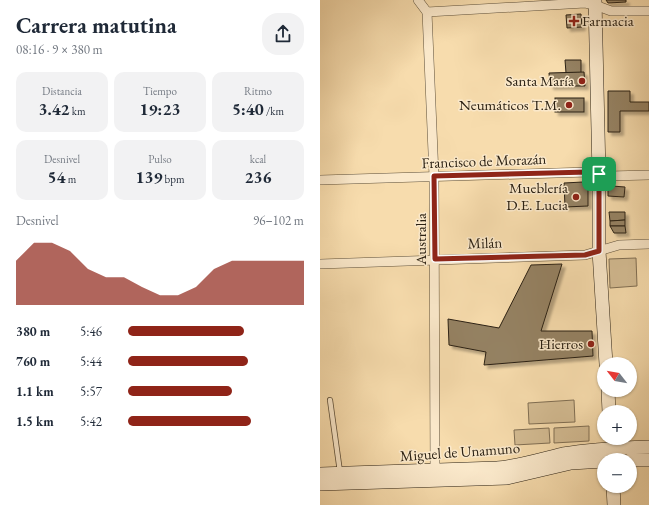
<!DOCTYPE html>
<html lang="es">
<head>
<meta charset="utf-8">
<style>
  body { margin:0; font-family:"EB Garamond",serif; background:#f2f2f3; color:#1f2937; height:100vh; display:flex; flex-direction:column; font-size:15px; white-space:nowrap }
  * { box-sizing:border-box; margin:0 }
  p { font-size:13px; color:#747a83 }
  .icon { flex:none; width:22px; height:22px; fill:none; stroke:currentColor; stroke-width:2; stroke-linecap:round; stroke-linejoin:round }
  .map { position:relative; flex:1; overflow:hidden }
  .details { display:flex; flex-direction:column; background:#fff; width:320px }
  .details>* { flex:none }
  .needle { width:26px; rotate:301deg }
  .tools { position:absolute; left:277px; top:357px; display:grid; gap:8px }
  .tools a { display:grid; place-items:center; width:40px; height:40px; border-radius:50%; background:#fff; box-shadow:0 1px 3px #0004; font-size:20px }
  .pin { position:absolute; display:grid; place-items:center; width:34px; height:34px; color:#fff; margin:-17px; border-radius:8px; box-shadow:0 2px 6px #0006 }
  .round { display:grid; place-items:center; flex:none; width:42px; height:42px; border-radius:16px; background:#f2f2f3 }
  .summary { display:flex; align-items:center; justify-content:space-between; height:68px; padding:0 16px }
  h1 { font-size:22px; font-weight:700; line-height:30px }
  .stats { display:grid; grid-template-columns:repeat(3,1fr); gap:6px; height:68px; padding:4px 16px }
  .stats div { display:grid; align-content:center; border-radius:10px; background:#f2f2f3; text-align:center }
  .stats b { font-size:17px; font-weight:700 }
  .stats small { font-size:11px; font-weight:400 }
  .stats p { font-size:11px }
  .chart { height:112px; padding:8px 16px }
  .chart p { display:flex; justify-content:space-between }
  .chart svg { width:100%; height:72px; margin-top:4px; fill:#8f2418; opacity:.7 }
  ul { padding:0 16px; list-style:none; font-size:13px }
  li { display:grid; grid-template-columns:64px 48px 1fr; align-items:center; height:30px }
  li i { height:10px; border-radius:5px; background:#8f2418 }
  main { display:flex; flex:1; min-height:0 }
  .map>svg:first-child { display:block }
  .green { fill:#d4bc93; stroke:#806e53 }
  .building { fill:#958263; stroke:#2b2113; filter:url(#shadow) }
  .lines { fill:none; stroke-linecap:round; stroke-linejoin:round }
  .lane-casing { stroke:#5e503a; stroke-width:6 }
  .street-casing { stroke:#5e503a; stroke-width:10 }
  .secondary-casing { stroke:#2b2113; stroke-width:14 }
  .lane { stroke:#fae8ca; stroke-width:4.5 }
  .street { stroke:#fae8ca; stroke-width:9 }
  .secondary { stroke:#fae8ca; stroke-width:13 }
  .route-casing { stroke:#fff; stroke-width:8 }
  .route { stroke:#8f2418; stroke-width:5 }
  .poi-dot { fill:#8f2418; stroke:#fae8ca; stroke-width:1.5 }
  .labels { text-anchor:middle; stroke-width:3; stroke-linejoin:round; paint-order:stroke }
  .poi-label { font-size:15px; fill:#2b2113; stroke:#fae8ca; text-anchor:end }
  .street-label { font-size:15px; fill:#2b2113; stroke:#fae8ca }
</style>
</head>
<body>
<main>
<section class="details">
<div class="summary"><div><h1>Carrera matutina</h1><p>08:16 · 9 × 380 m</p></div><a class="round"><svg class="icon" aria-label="share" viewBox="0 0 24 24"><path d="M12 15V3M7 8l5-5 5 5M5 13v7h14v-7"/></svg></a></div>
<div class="stats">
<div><p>Distancia</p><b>3.42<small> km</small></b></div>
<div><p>Tiempo</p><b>19:23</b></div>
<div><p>Ritmo</p><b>5:40<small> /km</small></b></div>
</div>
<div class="stats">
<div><p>Desnivel</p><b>54<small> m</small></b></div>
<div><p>Pulso</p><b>139<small> bpm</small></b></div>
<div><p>kcal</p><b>236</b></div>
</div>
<div class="chart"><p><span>Desnivel</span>96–102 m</p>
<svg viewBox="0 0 160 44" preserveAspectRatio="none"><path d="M0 44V17L10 6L20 6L30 11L40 22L50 27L60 27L70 33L80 38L90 38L100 33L110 22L120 17L130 17L140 17L150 17L160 17V44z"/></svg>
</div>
<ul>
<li><b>380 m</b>5:46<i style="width:66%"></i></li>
<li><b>760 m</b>5:44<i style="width:68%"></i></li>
<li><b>1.1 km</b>5:57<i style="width:59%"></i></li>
<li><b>1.5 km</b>5:42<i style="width:70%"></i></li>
</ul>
</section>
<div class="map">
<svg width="329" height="505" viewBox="0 0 329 505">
  <defs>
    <filter id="shadow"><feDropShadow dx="3.5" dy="3.5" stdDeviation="1" flood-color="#0004"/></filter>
  </defs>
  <rect width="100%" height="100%" fill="#f7dcad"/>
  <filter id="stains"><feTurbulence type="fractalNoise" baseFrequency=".005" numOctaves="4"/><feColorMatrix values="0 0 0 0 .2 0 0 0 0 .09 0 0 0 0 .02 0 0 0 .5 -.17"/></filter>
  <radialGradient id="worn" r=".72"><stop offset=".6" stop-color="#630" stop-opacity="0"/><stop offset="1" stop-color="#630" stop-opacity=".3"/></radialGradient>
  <g class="green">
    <polygon points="316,258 317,286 290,288 289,259"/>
    <polygon points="254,400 255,422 209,424 208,403"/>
    <polygon points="269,426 269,441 234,443 234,428"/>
    <polygon points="229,428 230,443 195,445 194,430"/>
  </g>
  <g class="building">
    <polygon points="286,0 306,0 306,2 288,3"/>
    <polygon points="261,14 262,27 247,28 246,15"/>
    <polygon points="245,60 261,60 261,73 246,73"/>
    <polygon points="264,72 265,86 230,86 229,73"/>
    <polygon points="288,91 310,91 310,102 329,102 329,111 300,111 300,132 288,132"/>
    <rect x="235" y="98" width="29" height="14"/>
    <polygon points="263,182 268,188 268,206 245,207 244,183"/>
    <polygon points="292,186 305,187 304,197 288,196 288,190"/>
    <polygon points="289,212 305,212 305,220 290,221"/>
    <polygon points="305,220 305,226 290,226 290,221"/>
    <polygon points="290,226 305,226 306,233 294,233"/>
    <polygon points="242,264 221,331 272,331 273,356 164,365 166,352 129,345 128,319 179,328 211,265"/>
  </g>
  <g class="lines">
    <defs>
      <polyline id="lane" points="10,400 20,472"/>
      <g id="street">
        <polyline points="98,0 107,12 114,176 115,475"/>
        <polyline points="107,12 265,3 275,5 291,11 329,11"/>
        <polyline points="0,180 269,172 289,176 329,175"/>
        <polyline points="0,264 265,255 299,245 329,244"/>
      </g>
      <g id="secondary">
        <polyline points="275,0 279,174 279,251 286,364"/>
        <polyline points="288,390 289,412"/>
        <polyline points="310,460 329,460"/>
        <path d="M0,474L177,468C200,466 221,459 243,454C271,449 300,448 329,447"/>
        <polyline points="0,484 187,478 251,463 284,461"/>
        <polyline points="293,486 294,505"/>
      </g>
    </defs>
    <use href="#lane" class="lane-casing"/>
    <use href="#street" class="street-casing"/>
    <use href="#secondary" class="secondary-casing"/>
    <use href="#lane" class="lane"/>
    <use href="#street" class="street"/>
    <use href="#secondary" class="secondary"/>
  </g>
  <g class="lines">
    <defs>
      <polygon id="route" points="269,172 279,174 279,251 265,255 115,259 114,176"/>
    </defs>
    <use href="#route" class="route-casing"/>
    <use href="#route" class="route"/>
  </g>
  <g class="poi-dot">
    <path d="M252 15h4v4h4v4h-4v4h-4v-4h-4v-4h4z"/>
    <circle cx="262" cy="81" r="4"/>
    <circle cx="249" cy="105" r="4"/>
    <circle cx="256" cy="197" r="4"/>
    <circle cx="271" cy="344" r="4"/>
  </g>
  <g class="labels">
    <g class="poi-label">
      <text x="262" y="26" text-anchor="start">Farmacia</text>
      <text x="254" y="86">Santa María</text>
      <text x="241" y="110">Neumáticos T.M.</text>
      <text x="248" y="193">Mueblería<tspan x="248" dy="17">D.E. Lucia</tspan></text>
      <text x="263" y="349">Hierros</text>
    </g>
    <g class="street-label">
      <text transform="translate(164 161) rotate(-2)" y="5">Francisco de Morazán</text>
      <text transform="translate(101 239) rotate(-90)" y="5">Australia</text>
      <text transform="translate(165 243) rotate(-2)" y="5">Milán</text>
      <text transform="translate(140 452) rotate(-4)" y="5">Miguel de Unamuno</text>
    </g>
  </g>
  <rect width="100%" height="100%" filter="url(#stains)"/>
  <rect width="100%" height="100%" fill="url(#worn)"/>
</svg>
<div class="tools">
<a><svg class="needle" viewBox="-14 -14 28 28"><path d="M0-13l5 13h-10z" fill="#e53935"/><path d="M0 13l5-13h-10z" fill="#747a83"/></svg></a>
<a>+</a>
<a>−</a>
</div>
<div class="pin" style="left:279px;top:174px;background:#1e9e55"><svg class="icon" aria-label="arrive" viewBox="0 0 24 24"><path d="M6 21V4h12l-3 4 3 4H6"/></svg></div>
</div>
</main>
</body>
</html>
